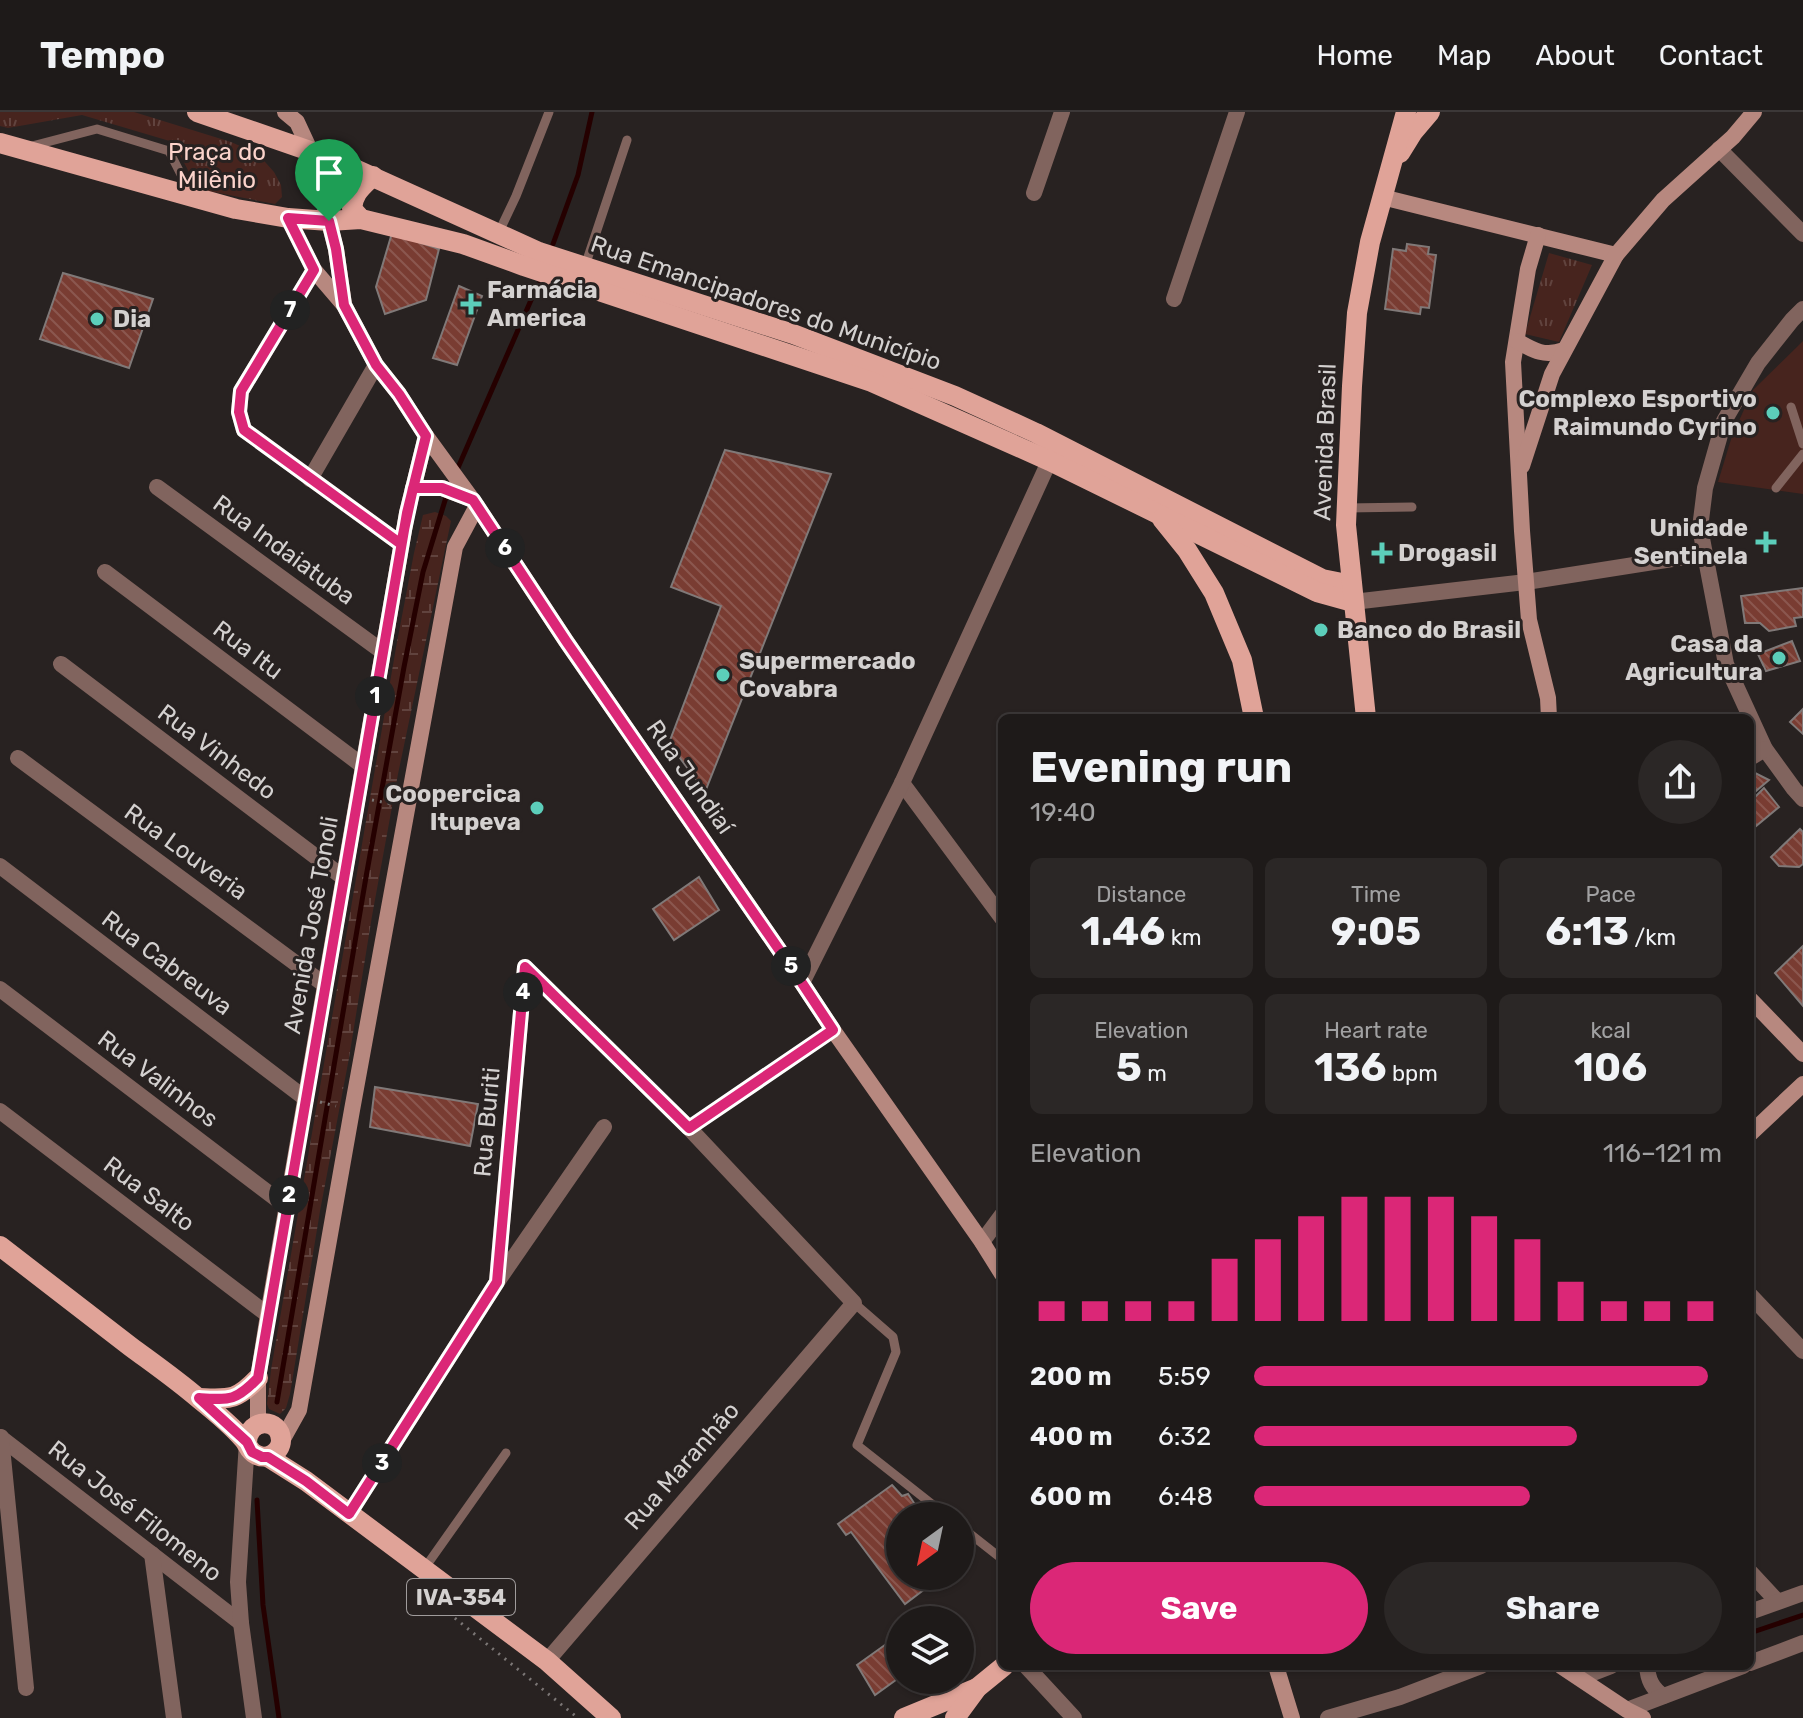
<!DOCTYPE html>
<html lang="en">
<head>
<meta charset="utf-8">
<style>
  body { margin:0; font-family:Rubik,sans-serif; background:#2b2726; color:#f1f3f6; height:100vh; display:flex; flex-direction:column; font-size:30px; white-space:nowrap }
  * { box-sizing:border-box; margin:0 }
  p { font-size:26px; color:#a1a1a2 }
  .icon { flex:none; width:44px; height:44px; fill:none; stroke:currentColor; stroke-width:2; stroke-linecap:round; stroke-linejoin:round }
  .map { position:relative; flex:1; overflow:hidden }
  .panel { position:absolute; left:998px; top:602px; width:756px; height:956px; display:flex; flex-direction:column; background:#1e1a19; border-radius:12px; box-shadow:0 2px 6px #0004,0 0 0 2px #3c3838 }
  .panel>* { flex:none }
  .needle { width:52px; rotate:213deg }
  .controls { position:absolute; left:886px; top:1390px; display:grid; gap:16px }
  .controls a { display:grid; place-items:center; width:88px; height:88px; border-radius:50%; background:#1e1a19; box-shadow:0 2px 6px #0004,0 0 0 2px #3c3838; font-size:40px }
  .pin { position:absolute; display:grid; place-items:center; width:68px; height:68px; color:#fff; margin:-82px -34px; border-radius:50% 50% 50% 0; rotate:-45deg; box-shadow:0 0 8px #0007 }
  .pin .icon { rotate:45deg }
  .km { position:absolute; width:40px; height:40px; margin:-20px; border-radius:50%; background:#222; color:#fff; font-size:22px; line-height:40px; text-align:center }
  .round { display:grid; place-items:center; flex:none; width:84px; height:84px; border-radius:42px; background:#2b2726 }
  .summary { display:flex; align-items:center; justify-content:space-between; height:136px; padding:0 32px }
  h1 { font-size:44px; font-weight:700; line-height:60px }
  .metrics { display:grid; grid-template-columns:repeat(3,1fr); gap:12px; height:136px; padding:8px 32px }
  .metrics div { display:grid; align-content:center; border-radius:12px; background:#2b2726; text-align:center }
  .metrics b { font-size:40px; font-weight:700 }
  .metrics small { font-size:22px; font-weight:400 }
  .metrics p { font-size:22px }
  .chart { height:224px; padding:16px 32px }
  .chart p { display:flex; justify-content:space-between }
  .chart svg { width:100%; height:144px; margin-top:8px; stroke:#db2777; stroke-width:6 }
  .button { display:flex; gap:16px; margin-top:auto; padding:16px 32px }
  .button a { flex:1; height:92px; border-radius:48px; background:#db2777; color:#fff; font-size:32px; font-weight:700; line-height:92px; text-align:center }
  .button a+a { background:#2b2726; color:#f1f3f6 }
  ul { padding:0 32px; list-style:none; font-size:26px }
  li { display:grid; grid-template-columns:128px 96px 1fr; align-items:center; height:60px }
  li i { height:20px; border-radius:10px; background:#db2777 }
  header { display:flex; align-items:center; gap:48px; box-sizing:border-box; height:112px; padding:0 40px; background:#1e1a19; border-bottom:2px solid #3c3838 }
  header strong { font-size:38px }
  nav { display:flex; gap:44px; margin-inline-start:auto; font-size:28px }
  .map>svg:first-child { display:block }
  .grass { fill:#47241e }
  .wetland { fill:url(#wetland-marsh) }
  .park { fill:url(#park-tufts) }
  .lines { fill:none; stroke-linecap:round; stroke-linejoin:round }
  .stream { stroke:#250000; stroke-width:5 }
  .building { fill:url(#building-back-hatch); stroke:#807978; stroke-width:2 }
  .path { stroke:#7c7776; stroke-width:3; stroke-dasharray:2 6; stroke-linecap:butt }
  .lane { stroke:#81645e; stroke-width:9 }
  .street { stroke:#81645e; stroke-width:16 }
  .secondary { stroke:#b7887f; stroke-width:16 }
  .primary { stroke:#e0a398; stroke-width:20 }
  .route-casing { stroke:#fff; stroke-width:16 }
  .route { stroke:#db2777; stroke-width:10 }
  .poi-dot { fill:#5cceba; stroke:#282221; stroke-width:3 }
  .labels { text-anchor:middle; stroke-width:6; stroke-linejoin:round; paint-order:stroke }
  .shield { fill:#282221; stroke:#a09c9c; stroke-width:2 }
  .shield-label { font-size:22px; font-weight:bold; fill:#d4d1d0 }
  .park-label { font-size:24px; fill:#fbd3cb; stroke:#282221 }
  .poi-label { font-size:24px; font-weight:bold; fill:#d4d1d0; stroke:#282221; text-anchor:start }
  .street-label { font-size:24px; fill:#d4d1d0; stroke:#282221 }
</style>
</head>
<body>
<header>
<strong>Tempo</strong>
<nav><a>Home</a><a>Map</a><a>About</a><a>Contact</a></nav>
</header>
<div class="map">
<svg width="1803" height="1606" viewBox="0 0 1803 1606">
  <defs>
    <pattern id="wetland-marsh" width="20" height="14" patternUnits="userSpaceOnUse" patternTransform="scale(2)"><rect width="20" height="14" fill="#47241e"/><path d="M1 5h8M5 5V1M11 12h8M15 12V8" fill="none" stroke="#61433e"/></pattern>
    <pattern id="park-tufts" width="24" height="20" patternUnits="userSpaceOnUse" patternTransform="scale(2)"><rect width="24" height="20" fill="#47241e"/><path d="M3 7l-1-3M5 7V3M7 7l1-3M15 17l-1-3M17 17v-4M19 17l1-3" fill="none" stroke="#61433e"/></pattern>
    <pattern id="building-back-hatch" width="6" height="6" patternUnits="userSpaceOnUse" patternTransform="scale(2)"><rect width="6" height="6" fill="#793c32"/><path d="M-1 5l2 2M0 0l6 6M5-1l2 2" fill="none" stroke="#8b574f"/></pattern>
  </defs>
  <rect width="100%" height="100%" fill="#282221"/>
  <polygon class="grass" points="1803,229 1803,382 1718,370 1732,324 1753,278"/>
  <polygon class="wetland" points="435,400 446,404 451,409 398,662 372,804 349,946 320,1099 290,1282 286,1296 280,1302 269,1297 267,1292 271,1258 397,530 414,441 423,403"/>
  <g class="park">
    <polygon points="0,0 134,0 231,30 258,42 274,60 281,73 282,85 275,92 198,77 173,30 82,3 8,16 0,14"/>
    <polygon points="1549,141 1592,153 1559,230 1525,222"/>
  </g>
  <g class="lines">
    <g class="stream">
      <polyline points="553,132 578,63 592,0"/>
      <polyline points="457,358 538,172"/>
      <polyline points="277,1290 366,765 404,555 423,460 447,382"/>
      <polyline points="257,1388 263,1493 279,1606"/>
      <polyline points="1750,1521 1803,1503"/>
    </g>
  </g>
  <g class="building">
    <polygon points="392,121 439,137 426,188 385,202 376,175"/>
    <polygon points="1407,132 1429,135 1428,142 1436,143 1429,196 1421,195 1420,202 1385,197 1393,137 1406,139"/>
    <polygon points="63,161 153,187 129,256 40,227"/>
    <polygon points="459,174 482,184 457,253 433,246"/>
    <polygon points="725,338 831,362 705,680 669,631 721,494 671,475"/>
    <polygon points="1803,476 1803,505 1794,506 1796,514 1769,519 1760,511 1745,511 1741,484"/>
    <polygon points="1792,529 1800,549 1766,559 1758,542"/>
    <polygon points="1803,597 1803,622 1790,610"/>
    <polygon points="1753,660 1769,668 1750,684 1750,661"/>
    <polygon points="1764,676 1779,695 1750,719 1750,690"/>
    <polygon points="1800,717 1803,720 1803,752 1799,755 1779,754 1771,745"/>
    <polygon points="699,765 719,798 674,828 653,797"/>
    <polygon points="1803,834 1803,894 1775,861"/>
    <polygon points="375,975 478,992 470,1034 370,1015"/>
    <polygon points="892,1373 902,1384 908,1382 916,1394 912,1397 918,1404 900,1404 900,1464 942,1464 905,1492 851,1420 846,1423 838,1412"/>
    <polygon points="896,1525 900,1530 900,1565 875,1583 857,1553"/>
  </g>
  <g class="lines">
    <g class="path">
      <polyline points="372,688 392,692"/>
      <polyline points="320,990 336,994"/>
      <polyline points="430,1486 578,1606"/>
    </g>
    <g class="lane">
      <polyline points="32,34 97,17 169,39 192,84"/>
      <polyline points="498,122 516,84 549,0"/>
      <polyline points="585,154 627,28"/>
      <polyline points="1791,295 1803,332"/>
      <polyline points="1776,376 1803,342"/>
      <polyline points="1347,396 1412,395"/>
      <polyline points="689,1016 833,918"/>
      <polyline points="854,1191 893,1225 896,1240 857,1333 947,1404"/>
      <polyline points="960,1414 1002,1447"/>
      <polyline points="424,1457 506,1341"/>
    </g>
    <g class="street">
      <polyline points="1719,37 1803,122"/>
      <polyline points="1034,81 1062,0"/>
      <polyline points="314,158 241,279 239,300 244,318 401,432"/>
      <polyline points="1174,187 1237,0"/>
      <polyline points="1803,197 1792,208 1758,251 1724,309 1705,376 1700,416 1726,552 1765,637 1794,677 1803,687"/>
      <polyline points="310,367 376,253"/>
      <polyline points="157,375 383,540"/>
      <polyline points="105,460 363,654"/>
      <polyline points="1353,490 1526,470 1704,442"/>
      <polyline points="61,552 344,766"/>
      <polyline points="18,646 325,873"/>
      <polyline points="1750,646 1765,637"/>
      <polyline points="902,671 1002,806"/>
      <polyline points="0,754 306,987"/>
      <polyline points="525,855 689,1016 854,1191 547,1549"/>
      <polyline points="802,871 902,671 1053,341"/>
      <polyline points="0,877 287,1095"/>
      <polyline points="0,999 268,1203"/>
      <polyline points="982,1130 1002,1103"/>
      <polyline points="497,1168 525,855"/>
      <polyline points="1750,1183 1803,1239"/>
      <polyline points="0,1325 241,1511"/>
      <polyline points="1,1325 26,1576"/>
      <polyline points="247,1330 238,1470 241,1511 254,1606"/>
      <polyline points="349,1402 497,1170 604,1015"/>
      <polyline points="152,1442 174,1606"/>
      <polyline points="1750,1460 1777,1489"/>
      <polyline points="1750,1500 1803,1481"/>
      <polyline points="1750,1551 1803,1531"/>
      <polyline points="1026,1554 1074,1606"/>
      <path d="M1647,1554C1648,1568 1652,1576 1663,1584"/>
      <polyline points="1580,1566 1611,1554"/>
      <polyline points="1627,1598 1743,1554"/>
      <polyline points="1328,1606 1400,1585 1481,1554"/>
    </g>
    <g class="secondary">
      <polyline points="285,0 297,10 310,38 336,137 344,192"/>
      <polyline points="1382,85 1616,143"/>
      <polyline points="288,106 314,158 344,193 376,253 399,282 426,324 477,394 566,529 802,871 833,918 982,1130 1002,1162"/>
      <polyline points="1538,123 1528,157 1513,250 1522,419 1529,508 1548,586 1549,606"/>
      <path d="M1517,229C1534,239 1545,245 1564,238"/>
      <polyline points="1522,354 1552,262 1616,143 1663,88 1733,25 1754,0"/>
      <polyline points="413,376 442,376 471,387"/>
      <polyline points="1750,887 1803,942"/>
      <polyline points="1750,1022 1803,972"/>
      <polyline points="258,1312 258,1266 268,1203 407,401 426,324"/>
      <polyline points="280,1332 299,1298 352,998 455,435 477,394"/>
      <polyline points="1276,1554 1292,1606"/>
      <polyline points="1561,1554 1627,1598 1643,1606"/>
    </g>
    <g class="primary">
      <polyline points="197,0 333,47 539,140 793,222 955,284 1036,321 1322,467 1352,473"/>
      <polyline points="0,31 236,97 288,106 329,109 361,107 463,132 524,154 872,270 1050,349 1317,480 1353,490"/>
      <polyline points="1400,41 1413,20 1430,0"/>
      <path d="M361,107L352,97C353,81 362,75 373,64"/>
      <polyline points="1162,407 1187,438 1214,481 1242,548 1254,606"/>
      <polyline points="1366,606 1346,413 1352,274 1357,201 1370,130 1406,0"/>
      <path d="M0,1134C44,1168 87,1201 131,1235C154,1252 177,1268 199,1287C214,1299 231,1313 244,1328C248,1333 249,1339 255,1342C266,1349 281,1341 281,1328C280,1306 249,1305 247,1330"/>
      <path d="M199,1286C230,1287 236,1289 258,1266"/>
      <polyline points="268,1345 306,1369 547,1549 611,1606"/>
      <polyline points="904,1606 977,1576"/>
      <polyline points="955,1606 977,1576 1004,1554"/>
    </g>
  </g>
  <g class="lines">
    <defs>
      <path id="route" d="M329,109L336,137L344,193L376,253L399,282L426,324L407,401L258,1266C236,1289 230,1288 199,1286L247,1330L252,1340L262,1345H268L306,1369L349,1402L497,1170L525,855L689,1016L833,918L802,871L566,529L473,388L442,376H413L401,432L244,318L239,300L241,279L314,158L288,106L329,109"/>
    </defs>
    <use href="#route" class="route-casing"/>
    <use href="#route" class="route"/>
  </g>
  <g class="poi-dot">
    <path d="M467 180h8v8h8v8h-8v8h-8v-8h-8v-8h8z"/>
    <circle cx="97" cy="207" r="8"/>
    <circle cx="1773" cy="301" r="8"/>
    <path d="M1762 418h8v8h8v8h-8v8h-8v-8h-8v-8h8z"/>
    <path d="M1378 429h8v8h8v8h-8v8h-8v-8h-8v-8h8z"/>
    <circle cx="1321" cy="518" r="8"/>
    <circle cx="1779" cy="546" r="8"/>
    <circle cx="723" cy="563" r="8"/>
    <circle cx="537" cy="696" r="8"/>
  </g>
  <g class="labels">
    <rect class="shield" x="407" y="1467" width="108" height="36" rx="6"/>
    <g class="shield-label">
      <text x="461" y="1493">IVA-354</text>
    </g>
    <g class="park-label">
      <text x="217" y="48">Praça do<tspan x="217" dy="28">Milênio</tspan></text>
    </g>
    <g class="poi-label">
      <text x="487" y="186">Farmácia<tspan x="487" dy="28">America</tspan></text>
      <text x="113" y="215">Dia</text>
      <text x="1757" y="295" text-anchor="end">Complexo Esportivo<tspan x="1757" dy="28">Raimundo Cyrino</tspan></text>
      <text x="1748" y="424" text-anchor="end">Unidade<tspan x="1748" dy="28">Sentinela</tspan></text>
      <text x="1398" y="449">Drogasil</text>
      <text x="1337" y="526">Banco do Brasil</text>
      <text x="1763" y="540" text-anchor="end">Casa da<tspan x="1763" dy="28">Agricultura</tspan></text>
      <text x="739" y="557">Supermercado<tspan x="739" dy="28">Covabra</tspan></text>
      <text x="521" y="690" text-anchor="end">Coopercica<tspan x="521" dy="28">Itupeva</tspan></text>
    </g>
    <g class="street-label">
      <text transform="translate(766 191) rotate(19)" y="8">Rua Emancipadores do Município</text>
      <text transform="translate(1325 330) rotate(-88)" y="8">Avenida Brasil</text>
      <text transform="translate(284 438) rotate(36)" y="8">Rua Indaiatuba</text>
      <text transform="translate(248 538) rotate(37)" y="8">Rua Itu</text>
      <text transform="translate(217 640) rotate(37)" y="8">Rua Vinhedo</text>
      <text transform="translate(690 665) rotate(55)" y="8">Rua Jundiaí</text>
      <text transform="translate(186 740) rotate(36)" y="8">Rua Louveria</text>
      <text transform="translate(311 813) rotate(-80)" y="8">Avenida José Tonoli</text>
      <text transform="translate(167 851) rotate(37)" y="8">Rua Cabreuva</text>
      <text transform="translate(158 967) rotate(37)" y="8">Rua Valinhos</text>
      <text transform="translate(487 1010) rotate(-85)" y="8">Rua Buriti</text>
      <text transform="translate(149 1082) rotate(37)" y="8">Rua Salto</text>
      <text transform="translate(682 1354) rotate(-49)" y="8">Rua Maranhão</text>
      <text transform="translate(135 1399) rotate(38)" y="8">Rua José Filomeno</text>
    </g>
  </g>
</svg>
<div class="controls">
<a><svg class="needle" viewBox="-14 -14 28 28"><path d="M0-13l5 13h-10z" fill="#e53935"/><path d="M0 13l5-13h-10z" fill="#a1a1a2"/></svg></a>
<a><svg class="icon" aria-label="layers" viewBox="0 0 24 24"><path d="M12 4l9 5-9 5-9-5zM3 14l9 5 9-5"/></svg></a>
</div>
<div class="pin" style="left:329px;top:109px;background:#1e9e55"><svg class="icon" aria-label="arrive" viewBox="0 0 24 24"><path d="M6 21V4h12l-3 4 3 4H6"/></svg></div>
<b class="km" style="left:375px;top:584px">1</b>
<b class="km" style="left:289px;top:1083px">2</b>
<b class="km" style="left:382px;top:1351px">3</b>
<b class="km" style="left:523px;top:880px">4</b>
<b class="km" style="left:791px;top:854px">5</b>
<b class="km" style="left:505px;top:436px">6</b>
<b class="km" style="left:290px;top:198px">7</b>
<section class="panel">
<div class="summary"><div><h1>Evening run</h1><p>19:40</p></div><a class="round"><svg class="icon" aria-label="share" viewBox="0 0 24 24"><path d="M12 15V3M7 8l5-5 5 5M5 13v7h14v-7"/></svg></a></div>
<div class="metrics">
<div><p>Distance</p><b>1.46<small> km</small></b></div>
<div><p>Time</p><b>9:05</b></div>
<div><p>Pace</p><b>6:13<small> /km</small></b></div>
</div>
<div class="metrics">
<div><p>Elevation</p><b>5<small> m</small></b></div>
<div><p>Heart rate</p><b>136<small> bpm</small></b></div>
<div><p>kcal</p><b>106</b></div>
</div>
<div class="chart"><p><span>Elevation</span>116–121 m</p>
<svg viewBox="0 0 160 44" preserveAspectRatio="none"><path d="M5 44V38M15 44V38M25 44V38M35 44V38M45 44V25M55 44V19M65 44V12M75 44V6M85 44V6M95 44V6M105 44V12M115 44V19M125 44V32M135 44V38M145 44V38M155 44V38"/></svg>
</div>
<ul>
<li><b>200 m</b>5:59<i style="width:97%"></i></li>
<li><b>400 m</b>6:32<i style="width:69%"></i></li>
<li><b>600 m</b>6:48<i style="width:59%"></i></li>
</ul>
<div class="button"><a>Save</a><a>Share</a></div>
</section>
</div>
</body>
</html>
